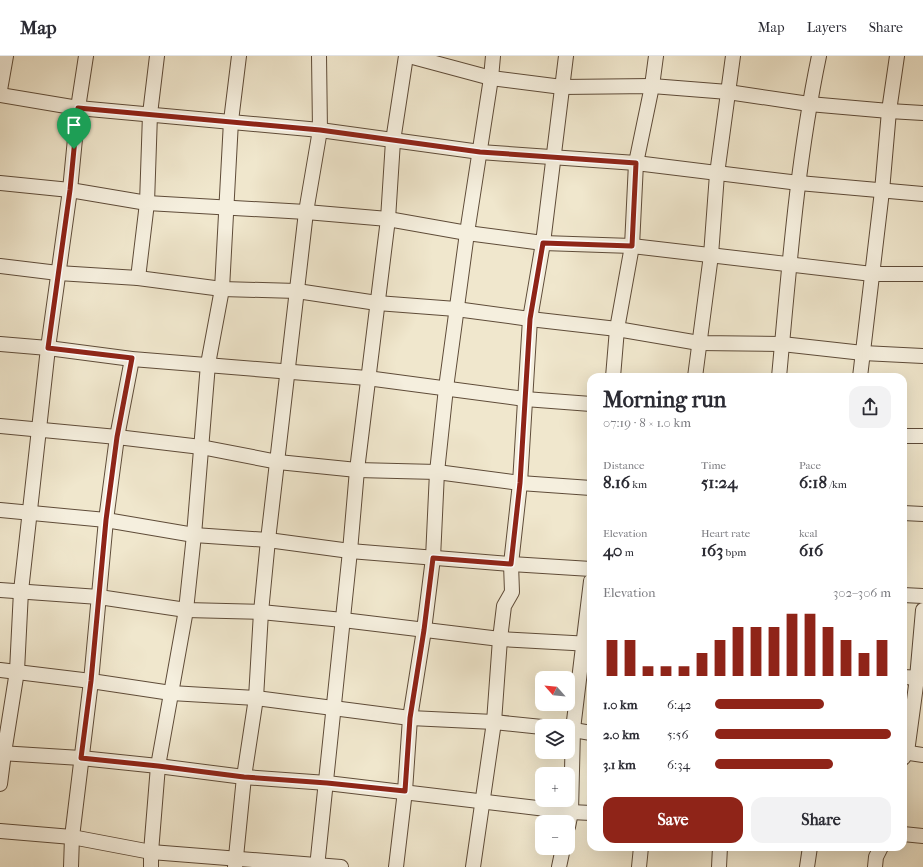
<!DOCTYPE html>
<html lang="en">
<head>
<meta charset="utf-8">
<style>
  body { margin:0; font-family:"IM FELL French Canon",serif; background:#f2f2f3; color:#2b2b33; height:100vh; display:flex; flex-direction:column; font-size:15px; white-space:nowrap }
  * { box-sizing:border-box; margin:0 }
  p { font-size:13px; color:#7c7c81 }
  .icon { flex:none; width:22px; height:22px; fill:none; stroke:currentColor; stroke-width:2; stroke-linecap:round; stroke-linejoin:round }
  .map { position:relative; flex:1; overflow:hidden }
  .panel { position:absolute; left:587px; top:317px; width:320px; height:478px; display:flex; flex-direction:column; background:#fff; border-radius:12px; box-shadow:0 4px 16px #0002 }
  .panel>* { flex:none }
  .needle { width:26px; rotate:297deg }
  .controls { position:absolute; left:535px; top:615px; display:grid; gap:8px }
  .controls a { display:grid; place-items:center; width:40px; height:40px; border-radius:8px; background:#fff; box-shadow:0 4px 16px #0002; font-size:20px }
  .pin { position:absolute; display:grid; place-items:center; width:34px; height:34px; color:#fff; margin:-41px -17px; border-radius:50% 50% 50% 0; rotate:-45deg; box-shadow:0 0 4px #0007 }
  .pin .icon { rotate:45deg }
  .round { display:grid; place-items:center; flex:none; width:42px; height:42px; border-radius:12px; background:#f2f2f3 }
  .overview { display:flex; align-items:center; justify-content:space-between; height:68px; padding:0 16px }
  h1 { font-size:22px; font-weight:700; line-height:30px }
  .figures { display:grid; grid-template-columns:repeat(3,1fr); gap:6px; height:68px; padding:4px 16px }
  .figures div { display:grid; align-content:center }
  .figures b { font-size:17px; font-weight:700 }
  .figures small { font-size:11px; font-weight:400 }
  .figures p { font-size:11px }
  .chart { height:112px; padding:8px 16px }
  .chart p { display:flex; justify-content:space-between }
  .chart svg { width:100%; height:72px; margin-top:4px; stroke:#8f2418; stroke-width:6 }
  .primary-button { display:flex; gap:8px; margin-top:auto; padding:8px 16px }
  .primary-button a { flex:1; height:46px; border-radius:12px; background:#8f2418; color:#fff; font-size:16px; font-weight:700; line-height:46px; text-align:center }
  .primary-button a+a { background:#f2f2f3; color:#2b2b33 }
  ul { padding:0 16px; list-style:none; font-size:13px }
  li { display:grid; grid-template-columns:64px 48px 1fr; align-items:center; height:30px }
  li i { height:10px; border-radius:5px; background:#8f2418 }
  header { display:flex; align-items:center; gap:24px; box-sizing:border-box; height:56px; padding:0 20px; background:#fff; border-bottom:1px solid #e1e1e2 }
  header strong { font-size:19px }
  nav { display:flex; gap:22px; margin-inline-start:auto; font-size:14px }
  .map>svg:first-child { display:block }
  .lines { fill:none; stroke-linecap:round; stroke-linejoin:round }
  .street-casing { stroke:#5f4c39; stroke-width:16 }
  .street { stroke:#f5efde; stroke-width:14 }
  .route-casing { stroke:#fff; stroke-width:8 }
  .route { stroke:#8f2418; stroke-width:5 }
</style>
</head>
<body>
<header>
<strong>Map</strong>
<nav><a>Map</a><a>Layers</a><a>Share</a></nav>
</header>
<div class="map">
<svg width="923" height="811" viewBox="0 0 923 811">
  <rect width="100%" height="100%" fill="#f0e7cd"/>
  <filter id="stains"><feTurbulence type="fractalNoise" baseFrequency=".005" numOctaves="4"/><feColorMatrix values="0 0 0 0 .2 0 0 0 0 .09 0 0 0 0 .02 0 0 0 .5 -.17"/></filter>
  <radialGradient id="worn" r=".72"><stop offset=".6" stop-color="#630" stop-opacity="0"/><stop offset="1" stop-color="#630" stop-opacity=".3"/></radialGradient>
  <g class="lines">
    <defs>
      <g id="street">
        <polyline points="409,0 491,22 562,31 652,30 728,36 809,48 889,55 923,57"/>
        <polyline points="0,34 6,0"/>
        <polyline points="0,39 78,52 320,74 480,96 636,107 799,127 923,138"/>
        <polyline points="0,127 70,134 147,147 306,156 388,163 467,177 543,187 632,190 872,218 923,218"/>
        <polyline points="0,210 58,217 138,222 222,233 297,235 377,247 456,253 530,263 617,273 699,287 782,288 863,297 923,300"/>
        <polyline points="138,222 147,147 150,58 157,0"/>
        <polyline points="0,288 48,292 132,303 367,322 525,343 591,348"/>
        <polyline points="613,321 617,273 632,190 636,107 652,30 656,0"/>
        <polyline points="695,321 711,199 717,118 733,0"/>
        <path d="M779,321C789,214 797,105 819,0"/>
        <polyline points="860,321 882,135 889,55 897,0"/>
        <polyline points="0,370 117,381 201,391 278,406 357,414 437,416 520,427 591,432"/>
        <polyline points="903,380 923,380"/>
        <polyline points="0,454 106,464 194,479 268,484 350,495 511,508 591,513"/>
        <polyline points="903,457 923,458"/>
        <polyline points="0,534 99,541 186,554 261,556 343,564 500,583 591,588"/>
        <polyline points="903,539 923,540"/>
        <polyline points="0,614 91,625 171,637 256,642 410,662 494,666 542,671"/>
        <polyline points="903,621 923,622"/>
        <polyline points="568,673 591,677"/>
        <polyline points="903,696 923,699"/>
        <polyline points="0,697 81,702 158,710 244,721 327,727 571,756 591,757"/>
        <polyline points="903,702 907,696 917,622 923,554"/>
        <polyline points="0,728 4,697 17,615 21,535 48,292 70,134 78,52 86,0"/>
        <polyline points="568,771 571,756 573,673 591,525"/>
        <polyline points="0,775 72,781 151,796 341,811"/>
        <polyline points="903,778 923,780"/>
        <polyline points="71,811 72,781 91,625 106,464 117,381 132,303"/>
        <polyline points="151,811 151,796 158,710 186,554 194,479 208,308 222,233 231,65 239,0"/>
        <polyline points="235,811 244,721 256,642 261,556 268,484 306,156 320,74 319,0"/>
        <polyline points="317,811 350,495 357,414 388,163 393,85 406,0"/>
        <polyline points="396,811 405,735 410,662 424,574 433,502 437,416 446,332 467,177 491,22 493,0"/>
        <polyline points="473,811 494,666 500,583 504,550 512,536 511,508 520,427 530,263 543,187 566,0"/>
        <polyline points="559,811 563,792"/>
        <polyline points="639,811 641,791"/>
        <polyline points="719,811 720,791"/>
        <polyline points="807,811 810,791"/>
        <polyline points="875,811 876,801 881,791"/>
      </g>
    </defs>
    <use href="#street" class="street-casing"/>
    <use href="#street" class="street"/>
  </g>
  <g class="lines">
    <defs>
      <polygon id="route" points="78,52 320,74 480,96 636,107 632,190 543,187 530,263 520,427 511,508 433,502 424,574 410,662 405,735 327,727 244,721 158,710 81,702 91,625 106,464 117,381 132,302 48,292 70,134"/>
    </defs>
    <use href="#route" class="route-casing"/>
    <use href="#route" class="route"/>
  </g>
  <rect width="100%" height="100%" filter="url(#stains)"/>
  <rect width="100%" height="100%" fill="url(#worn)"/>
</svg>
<div class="controls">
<a><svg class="needle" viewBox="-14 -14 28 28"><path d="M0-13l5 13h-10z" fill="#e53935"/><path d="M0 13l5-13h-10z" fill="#7c7c81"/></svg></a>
<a><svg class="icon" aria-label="layers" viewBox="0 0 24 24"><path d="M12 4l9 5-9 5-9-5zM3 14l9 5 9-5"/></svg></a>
<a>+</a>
<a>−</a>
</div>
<div class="pin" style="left:74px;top:93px;background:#1e9e55"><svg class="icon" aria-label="arrive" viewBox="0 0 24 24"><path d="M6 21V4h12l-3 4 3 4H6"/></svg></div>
<section class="panel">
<div class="overview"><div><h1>Morning run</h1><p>07:19 · 8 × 1.0 km</p></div><a class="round"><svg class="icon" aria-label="share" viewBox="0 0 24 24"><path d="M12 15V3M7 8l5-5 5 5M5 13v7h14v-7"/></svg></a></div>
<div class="figures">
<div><p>Distance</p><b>8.16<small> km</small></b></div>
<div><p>Time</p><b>51:24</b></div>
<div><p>Pace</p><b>6:18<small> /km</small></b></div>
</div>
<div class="figures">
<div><p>Elevation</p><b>40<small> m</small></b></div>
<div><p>Heart rate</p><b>163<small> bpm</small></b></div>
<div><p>kcal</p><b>616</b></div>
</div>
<div class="chart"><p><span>Elevation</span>302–306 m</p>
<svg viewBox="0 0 160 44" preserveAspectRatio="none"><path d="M5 44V22M15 44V22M25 44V38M35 44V38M45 44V38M55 44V30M65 44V22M75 44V14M85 44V14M95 44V14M105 44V6M115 44V6M125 44V14M135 44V22M145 44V30M155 44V22"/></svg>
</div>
<ul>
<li><b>1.0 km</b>6:42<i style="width:62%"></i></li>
<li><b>2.0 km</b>5:56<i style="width:100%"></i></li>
<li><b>3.1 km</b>6:34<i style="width:67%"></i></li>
</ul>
<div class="primary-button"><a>Save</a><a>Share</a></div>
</section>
</div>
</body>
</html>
